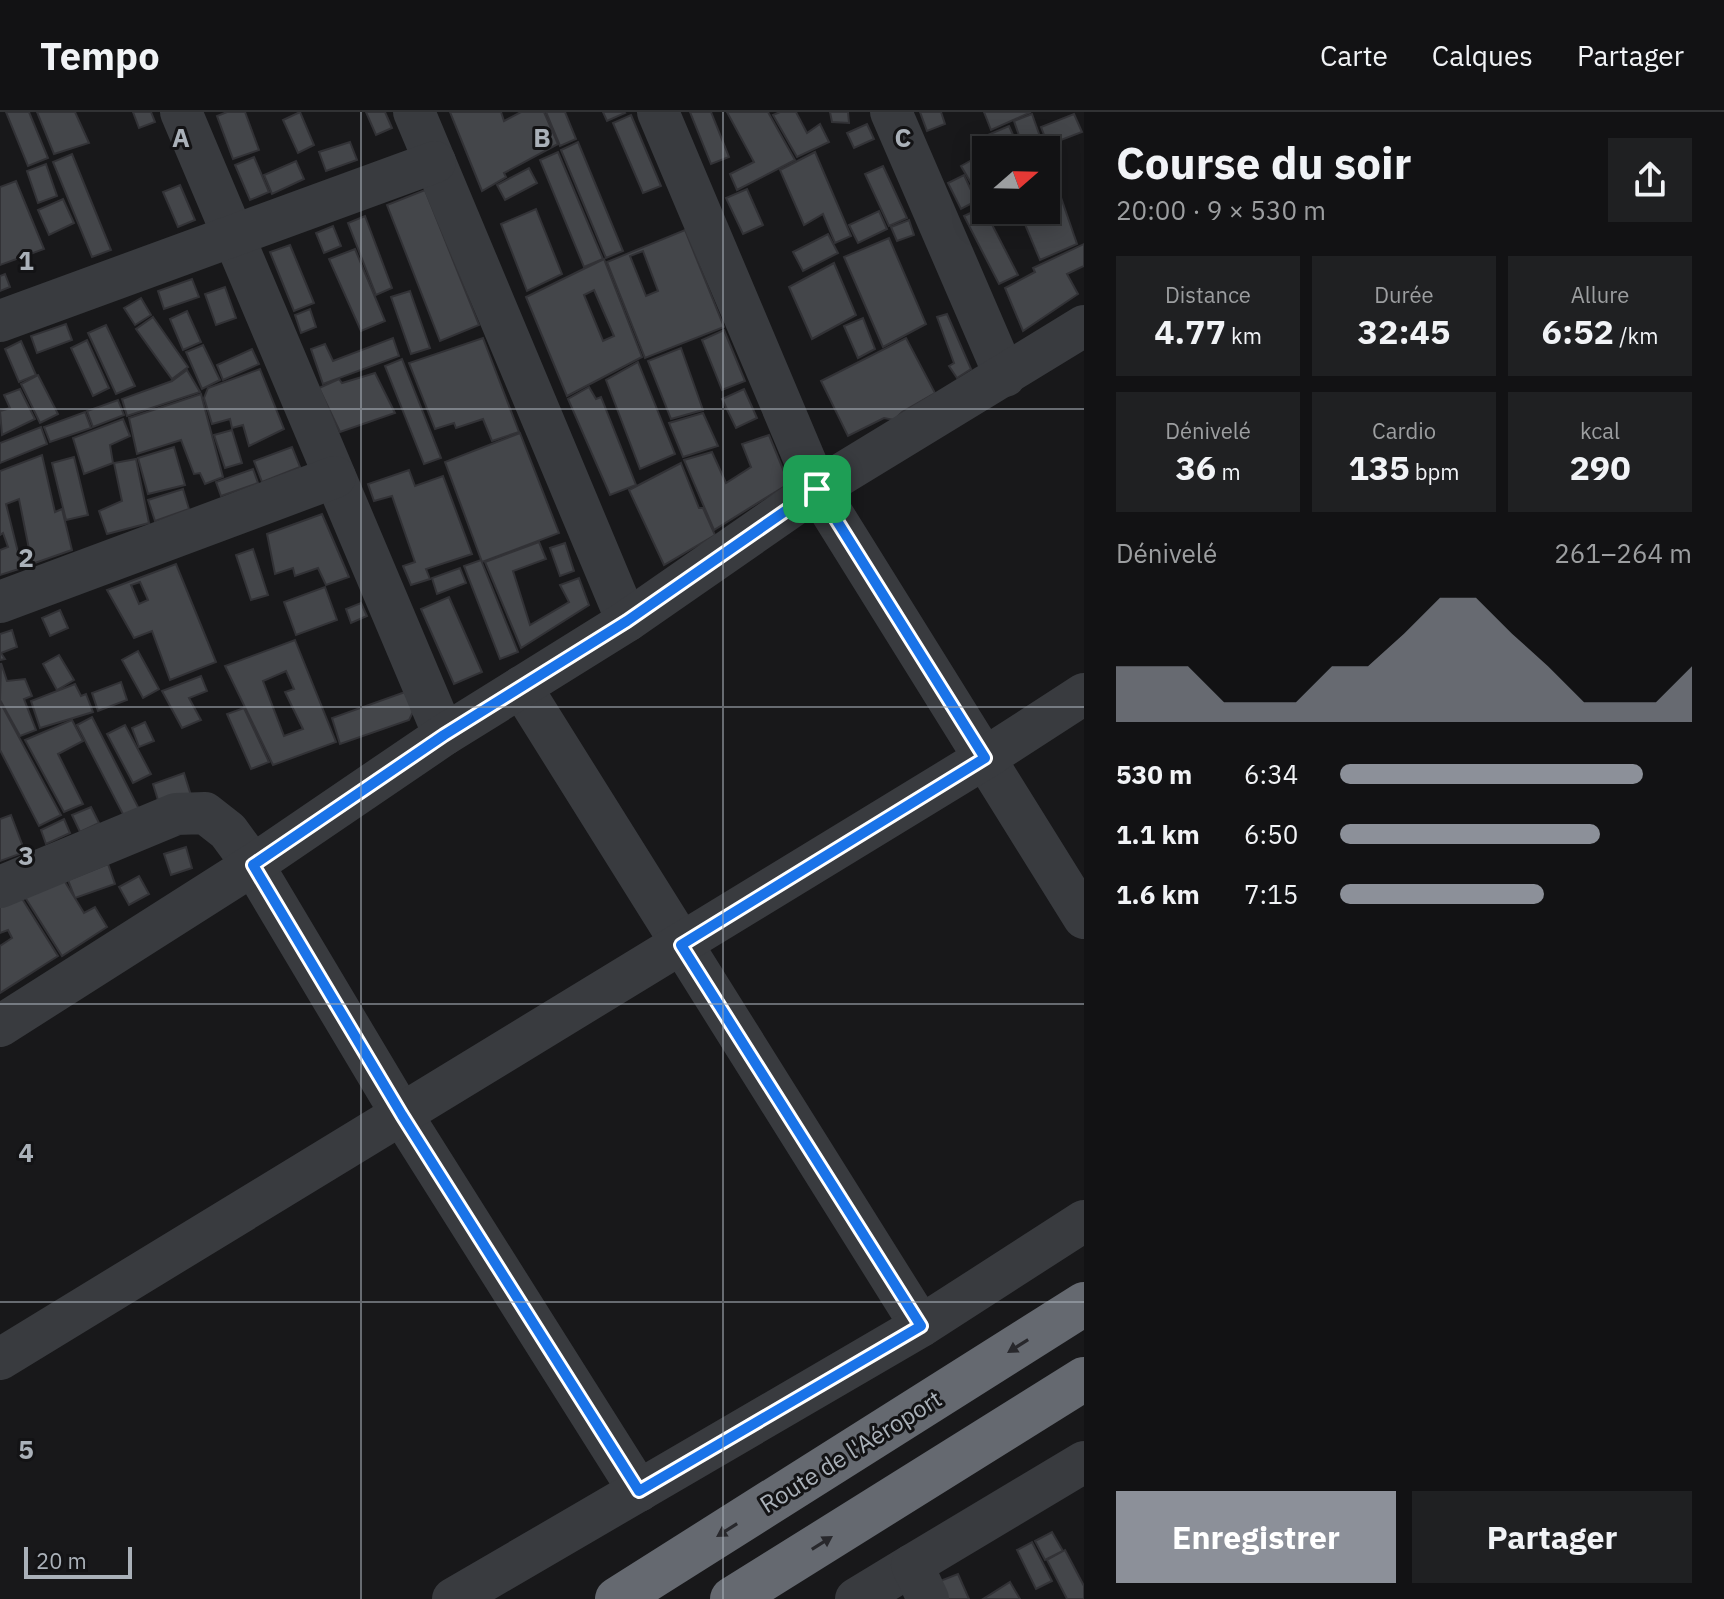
<!DOCTYPE html>
<html lang="fr">
<head>
<meta charset="utf-8">
<style>
  body { margin:0; font-family:"IBM Plex Sans",sans-serif; background:#1f2022; color:#f1f3f6; height:100vh; display:flex; flex-direction:column; font-size:30px; white-space:nowrap }
  * { box-sizing:border-box; margin:0 }
  p { font-size:26px; color:#9c9ea0 }
  .icon { flex:none; width:44px; height:44px; fill:none; stroke:currentColor; stroke-width:2; stroke-linecap:round; stroke-linejoin:round }
  .map { position:relative; flex:1; overflow:hidden }
  .side { display:flex; flex-direction:column; background:#121214; width:640px }
  .side>* { flex:none }
  .needle { width:52px; rotate:70deg }
  .buttons { position:absolute; left:972px; top:24px; display:grid; gap:16px }
  .buttons a { display:grid; place-items:center; width:88px; height:88px; border-radius:0px; background:#121214; box-shadow:0 4px 20px #0003,0 0 0 2px #313234; font-size:40px }
  .scale { position:absolute; left:24px; bottom:20px; width:108px; box-sizing:border-box; padding-left:8px; border:4px solid #aab1b9; border-top:0; font-size:22px; line-height:28px; white-space:nowrap; color:#aab1b9; -webkit-text-stroke:6px #131315; paint-order:stroke }
  .pin { position:absolute; display:grid; place-items:center; width:68px; height:68px; color:#fff; margin:-34px; border-radius:16px; box-shadow:0 4px 12px #0006 }
  .round { display:grid; place-items:center; flex:none; width:84px; height:84px; border-radius:0px; background:#1f2022 }
  .headline { display:flex; align-items:center; justify-content:space-between; height:136px; padding:0 32px }
  h1 { font-size:44px; font-weight:800; line-height:60px }
  .stats { display:grid; grid-template-columns:repeat(3,1fr); gap:12px; height:136px; padding:8px 32px }
  .stats div { display:grid; align-content:center; border-radius:0px; background:#1f2022; text-align:center }
  .stats b { font-size:34px; font-weight:800 }
  .stats small { font-size:22px; font-weight:400 }
  .stats p { font-size:22px }
  .chart { height:224px; padding:16px 32px }
  .chart p { display:flex; justify-content:space-between }
  .chart svg { width:100%; height:144px; margin-top:8px; fill:#8c9099; opacity:.7 }
  .cta { display:flex; gap:16px; margin-top:auto; padding:16px 32px }
  .cta a { flex:1; height:92px; border-radius:0px; background:#8c9099; color:#fff; font-size:32px; font-weight:800; line-height:92px; text-align:center }
  .cta a+a { background:#1f2022; color:#f1f3f6 }
  ul { padding:0 32px; list-style:none; font-size:26px }
  li { display:grid; grid-template-columns:128px 96px 1fr; align-items:center; height:60px }
  li i { height:20px; border-radius:10px; background:#8c9099 }
  header { display:flex; align-items:center; gap:48px; box-sizing:border-box; height:112px; padding:0 40px; background:#121214; border-bottom:2px solid #313234 }
  header strong { font-size:38px }
  nav { display:flex; gap:44px; margin-inline-start:auto; font-size:28px }
  main { display:flex; flex:1; min-height:0 }
  .map>svg:first-child { display:block }
  .building { fill:#44464a; stroke:#323236; stroke-width:2; fill-rule:evenodd }
  .lines { fill:none; stroke-linecap:round; stroke-linejoin:round }
  .minor { stroke:#393b3f; stroke-width:42 }
  .highway { stroke:#656970; stroke-width:44 }
  .oneway { fill:#28282c }
  .route-casing { stroke:#fff; stroke-width:16 }
  .route { stroke:#1a73e8; stroke-width:10 }
  .grid { fill:none; stroke:#aab1b9; stroke-width:2; stroke-opacity:0.55 }
  .labels { text-anchor:middle; stroke-width:6; stroke-linejoin:round; paint-order:stroke }
  .street-label { font-size:24px; fill:#aab1b9; stroke:#131315 }
  .grid-label { font-size:26px; text-anchor:middle; font-weight:bold; fill:#aab1b9; stroke:#131315; stroke-width:6; stroke-linejoin:round; paint-order:stroke }
</style>
</head>
<body>
<header>
<strong>Tempo</strong>
<nav><a>Carte</a><a>Calques</a><a>Partager</a></nav>
</header>
<main>
<div class="map">
<svg width="1084" height="1487" viewBox="0 0 1084 1487">
  <rect width="100%" height="100%" fill="#18181a"/>
  <g class="building">
    <polygon points="6,0 29,0 48,46 28,54"/>
    <polygon points="37,0 75,0 89,31 54,42"/>
    <polygon points="133,0 151,0 155,10 139,16"/>
    <polygon points="227,0 245,0 259,38 233,47 217,4"/>
    <polygon points="300,0 314,33 298,41 283,8"/>
    <polygon points="366,0 385,0 392,16 376,23"/>
    <polygon points="450,0 501,0 504,9 521,0 544,0 558,32 504,61 506,65 482,79"/>
    <polygon points="546,0 565,0 576,27 560,34"/>
    <polygon points="603,0 624,0 625,1 607,9"/>
    <polygon points="690,0 711,0 729,45 711,52"/>
    <polygon points="727,0 768,0 795,48 737,78 730,62 754,50"/>
    <polygon points="780,0 796,0 807,21 820,12 829,30 797,45 773,3"/>
    <polygon points="830,0 848,0 849,11 832,10"/>
    <polygon points="920,0 941,0 945,12 927,19"/>
    <polygon points="984,0 1031,0 991,18"/>
    <polygon points="1032,2 1043,33 1024,38 1014,9"/>
    <polygon points="1074,2 1082,20 1048,33 1041,15"/>
    <polygon points="631,3 661,74 643,81 613,11"/>
    <polygon points="867,12 874,27 854,36 847,21"/>
    <polygon points="1009,14 1020,38 986,38 986,50 976,28"/>
    <polygon points="350,30 357,48 326,59 319,40"/>
    <polygon points="578,30 623,139 606,146 561,38"/>
    <polygon points="558,40 603,147 584,155 540,48"/>
    <polygon points="815,40 851,124 835,131 823,102 804,113 780,58"/>
    <polygon points="72,42 111,138 92,145 53,50"/>
    <polygon points="1046,42 1077,132 1040,148 1019,98 1046,98"/>
    <polygon points="254,45 269,80 250,88 235,53"/>
    <polygon points="977,45 986,62 971,71 961,54"/>
    <polygon points="296,49 304,67 272,82 264,63"/>
    <polygon points="46,52 57,84 38,91 27,59"/>
    <polygon points="883,54 907,106 889,114 865,62"/>
    <polygon points="529,56 537,71 505,88 497,73"/>
    <polygon points="964,63 976,89 961,97 948,71"/>
    <polygon points="16,69 44,137 0,153 0,75"/>
    <polygon points="180,73 195,108 178,115 163,80"/>
    <polygon points="747,77 763,113 743,122 726,86"/>
    <polygon points="425,78 479,213 440,229 387,93"/>
    <polygon points="63,87 74,111 49,123 38,98"/>
    <polygon points="983,95 1018,163 999,172 964,104"/>
    <polygon points="536,97 562,162 527,179 501,112"/>
    <polygon points="879,99 887,117 858,131 849,113"/>
    <polygon points="365,104 392,176 376,183 348,111"/>
    <polygon points="909,108 914,123 897,129 891,115"/>
    <polygon points="333,114 341,134 324,141 316,121"/>
    <path d="M685,118L724,215L645,246L607,150ZM643,139L658,179L646,184L630,144Z"/>
    <polygon points="828,122 838,141 803,159 793,140"/>
    <polygon points="889,126 926,212 883,235 844,145"/>
    <polygon points="1084,132 1084,154 1067,162 1078,182 1023,219 1005,176 1035,160 1033,156"/>
    <polygon points="290,133 314,191 294,199 270,140"/>
    <polygon points="355,137 385,209 361,219 329,147"/>
    <path d="M604,147L642,245L567,284L526,185ZM594,178L614,224L603,229L584,183Z"/>
    <polygon points="834,151 856,203 812,227 789,175"/>
    <polygon points="5,162 10,175 0,179 0,164"/>
    <polygon points="192,167 199,185 164,197 158,179"/>
    <polygon points="225,175 236,206 216,213 205,182"/>
    <polygon points="410,179 430,236 411,242 391,185"/>
    <polygon points="141,186 151,203 135,213 124,196"/>
    <polygon points="310,197 316,215 301,221 295,203"/>
    <polygon points="187,199 201,230 183,238 170,207"/>
    <polygon points="947,202 971,257 957,266 949,254 954,251 937,205"/>
    <polygon points="153,205 188,255 172,267 136,217"/>
    <polygon points="863,206 875,237 858,246 844,214"/>
    <polygon points="66,212 72,228 37,241 31,224"/>
    <polygon points="106,213 135,274 116,282 88,221"/>
    <polygon points="724,218 745,269 722,278 702,228"/>
    <polygon points="393,226 399,244 323,272 311,237 325,232 333,249"/>
    <polygon points="483,226 519,320 492,329 483,307 456,316 454,311 435,317 409,251"/>
    <polygon points="906,226 935,281 902,300 894,308 884,306 848,324 821,269"/>
    <polygon points="87,228 109,276 93,284 71,236"/>
    <polygon points="21,229 36,263 19,270 5,237"/>
    <polygon points="203,233 220,268 202,277 186,240"/>
    <polygon points="681,236 703,298 671,307 648,249"/>
    <polygon points="252,237 259,252 223,268 217,253"/>
    <polygon points="402,247 441,346 424,352 385,254"/>
    <polygon points="638,250 675,342 640,357 606,268"/>
    <polygon points="260,257 284,317 249,334 243,313 232,316 230,307 212,312 204,286 208,276"/>
    <polygon points="187,258 200,280 127,304 122,287 172,269"/>
    <polygon points="375,261 395,301 340,320 319,276 339,267 342,271"/>
    <polygon points="38,263 58,302 40,311 21,272"/>
    <polygon points="589,275 596,287 601,285 636,373 610,383 568,287"/>
    <polygon points="20,277 35,307 2,323 0,299 10,296 4,283"/>
    <polygon points="744,277 757,306 736,316 722,287"/>
    <polygon points="201,282 223,365 205,372 200,361 194,362 181,328 137,342 129,306"/>
    <polygon points="118,288 124,303 93,315 87,299"/>
    <polygon points="85,300 91,316 50,330 44,315"/>
    <polygon points="703,301 718,334 683,345 669,311"/>
    <polygon points="123,307 130,324 110,333 113,351 84,362 73,326"/>
    <polygon points="41,315 47,332 0,351 0,331"/>
    <polygon points="232,318 242,351 225,356 214,323"/>
    <polygon points="520,321 559,421 482,450 445,350"/>
    <polygon points="769,323 787,367 785,374 714,418 684,348 712,340 726,371 751,355 742,332"/>
    <polygon points="174,335 185,373 148,382 138,346"/>
    <polygon points="292,335 300,355 262,370 254,349"/>
    <polygon points="42,343 55,400 62,397 72,438 32,452 19,387 6,392 22,456 0,463 0,438 8,435 3,421 0,423 0,359"/>
    <polygon points="74,345 88,403 66,408 52,351"/>
    <polygon points="136,347 149,411 107,422 99,399 122,389 114,351"/>
    <polygon points="681,351 699,396 703,396 715,423 664,453 629,378"/>
    <polygon points="253,357 258,371 221,384 216,370"/>
    <polygon points="409,358 415,374 443,364 472,442 426,457 430,467 411,473 403,454 415,450 392,384 374,389 368,372"/>
    <polygon points="183,377 189,397 155,409 148,388"/>
    <polygon points="322,402 349,465 326,473 318,456 295,464 293,456 275,462 267,422"/>
    <polygon points="539,430 546,447 513,459 530,513 569,490 560,473 579,466 589,493 521,536 485,450"/>
    <polygon points="565,431 574,459 560,464 550,436"/>
    <polygon points="253,437 268,483 251,488 236,443"/>
    <polygon points="481,448 518,540 500,547 464,454"/>
    <path d="M176,452L216,550L170,568L152,519L134,526L107,478ZM140,470L148,488L139,492L131,473Z"/>
    <polygon points="460,456 466,471 437,482 432,466"/>
    <polygon points="325,475 337,508 296,523 284,490"/>
    <polygon points="449,485 482,560 454,572 421,497"/>
    <polygon points="361,491 367,504 351,511 346,497"/>
    <polygon points="60,498 68,516 50,524 42,506"/>
    <polygon points="12,518 17,535 1,541 5,547 0,548 0,522"/>
    <path d="M295,528L336,630L273,653L225,554ZM286,559L294,577L285,580L303,617L284,624L263,569Z"/>
    <polygon points="138,539 159,577 143,586 122,548"/>
    <polygon points="59,543 74,568 57,578 43,552"/>
    <polygon points="1,551 7,569 25,567 32,584 24,587 36,618 20,624 0,588"/>
    <polygon points="201,564 207,579 189,586 201,608 182,616 162,579"/>
    <polygon points="121,570 127,588 98,599 92,581"/>
    <polygon points="75,572 81,584 86,582 93,600 40,616 31,589"/>
    <polygon points="405,580 413,600 409,608 340,632 332,606"/>
    <polygon points="0,590 61,703 39,714 0,638"/>
    <polygon points="244,596 269,650 251,657 227,602"/>
    <polygon points="92,605 140,699 125,706 77,613"/>
    <polygon points="72,608 83,629 58,642 83,692 64,700 25,628"/>
    <polygon points="145,610 154,629 139,635 132,616"/>
    <polygon points="125,613 151,662 133,671 107,622"/>
    <polygon points="184,661 193,690 162,701 153,672"/>
    <polygon points="91,695 99,711 80,720 72,703"/>
    <polygon points="11,703 25,740 0,749 0,707"/>
    <polygon points="64,707 70,721 46,732 41,718"/>
    <polygon points="186,735 192,756 171,763 164,742"/>
    <polygon points="108,752 115,772 75,786 68,768"/>
    <polygon points="139,764 149,782 129,793 119,775"/>
    <polygon points="62,765 84,801 95,795 107,815 62,844 23,782"/>
    <polygon points="21,785 58,844 0,881 0,834 12,826 8,818 0,821 0,794"/>
    <polygon points="1052,1420 1063,1439 1045,1448 1035,1429"/>
    <polygon points="1032,1430 1052,1469 1036,1477 1017,1438"/>
    <polygon points="1065,1438 1084,1474 1084,1487 1067,1487 1047,1448"/>
    <polygon points="958,1462 969,1487 946,1487 940,1469"/>
    <polygon points="1010,1470 1020,1487 983,1487"/>
  </g>
  <g class="lines">
    <g class="minor">
      <polyline points="181,0 444,623"/>
      <polyline points="414,0 627,509"/>
      <polyline points="658,0 817,377 1084,806"/>
      <polyline points="891,0 1005,264"/>
      <polyline points="0,209 435,50"/>
      <polyline points="0,490 335,365"/>
      <polyline points="521,575 921,1214"/>
      <polyline points="0,775 176,702 205,701 228,719 253,753 402,1003 639,1379"/>
      <polyline points="0,914 253,753 444,623 627,509 817,377 1084,214"/>
      <polyline points="0,1247 985,646 1084,582"/>
      <polyline points="453,1487 921,1214 1084,1109"/>
      <polyline points="856,1487 912,1453"/>
      <polyline points="928,1487 912,1453 1084,1350"/>
    </g>
    <g class="highway">
      <polyline points="617,1487 1084,1192"/>
      <polyline points="732,1487 1084,1267"/>
    </g>
  </g>
  <defs><path id="oneway-solid" d="M-6-.8H1V-3.2L6.5 0L1 3.2V.8H-6Z" transform="scale(2)"/></defs>
  <g class="oneway">
    <use href="#oneway-solid" transform="translate(1018 1234) rotate(148)"/>
    <use href="#oneway-solid" transform="translate(727 1418) rotate(148)"/>
    <use href="#oneway-solid" transform="translate(822 1431) rotate(-32)"/>
  </g>
  <g class="lines">
    <defs>
      <polygon id="route" points="817,377 985,646 681,833 921,1214 639,1379 402,1003 253,753 444,623 627,509"/>
    </defs>
    <use href="#route" class="route-casing"/>
    <use href="#route" class="route"/>
  </g>
  <path class="grid" d="M361,0V1487M723,0V1487M0,297H1084M0,595H1084M0,892H1084M0,1190H1084"/>
  <g class="labels">
    <g class="street-label">
      <text transform="translate(851 1340) rotate(-32)" y="8">Route de l'Aéroport</text>
    </g>
  </g>
  <g class="grid-label">
    <text x="181" y="35">A</text>
    <text x="542" y="35">B</text>
    <text x="903" y="35">C</text>
    <text x="26" y="158">1</text>
    <text x="26" y="455">2</text>
    <text x="26" y="753">3</text>
    <text x="26" y="1050">4</text>
    <text x="26" y="1347">5</text>
  </g>
</svg>
<div class="buttons">
<a><svg class="needle" viewBox="-14 -14 28 28"><path d="M0-13l5 13h-10z" fill="#e53935"/><path d="M0 13l5-13h-10z" fill="#9c9ea0"/></svg></a>
</div>
<div class="scale">20 m</div>
<div class="pin" style="left:817px;top:377px;background:#1e9e55"><svg class="icon" aria-label="arrive" viewBox="0 0 24 24"><path d="M6 21V4h12l-3 4 3 4H6"/></svg></div>
</div>
<section class="side">
<div class="headline"><div><h1>Course du soir</h1><p>20:00 · 9 × 530 m</p></div><a class="round"><svg class="icon" aria-label="share" viewBox="0 0 24 24"><path d="M12 15V3M7 8l5-5 5 5M5 13v7h14v-7"/></svg></a></div>
<div class="stats">
<div><p>Distance</p><b>4.77<small> km</small></b></div>
<div><p>Durée</p><b>32:45</b></div>
<div><p>Allure</p><b>6:52<small> /km</small></b></div>
</div>
<div class="stats">
<div><p>Dénivelé</p><b>36<small> m</small></b></div>
<div><p>Cardio</p><b>135<small> bpm</small></b></div>
<div><p>kcal</p><b>290</b></div>
</div>
<div class="chart"><p><span>Dénivelé</span>261–264 m</p>
<svg viewBox="0 0 160 44" preserveAspectRatio="none"><path d="M0 44V27L10 27L20 27L30 38L40 38L50 38L60 27L70 27L80 17L90 6L100 6L110 17L120 27L130 38L140 38L150 38L160 27V44z"/></svg>
</div>
<ul>
<li><b>530 m</b>6:34<i style="width:86%"></i></li>
<li><b>1.1 km</b>6:50<i style="width:74%"></i></li>
<li><b>1.6 km</b>7:15<i style="width:58%"></i></li>
</ul>
<div class="cta"><a>Enregistrer</a><a>Partager</a></div>
</section>
</main>
</body>
</html>
